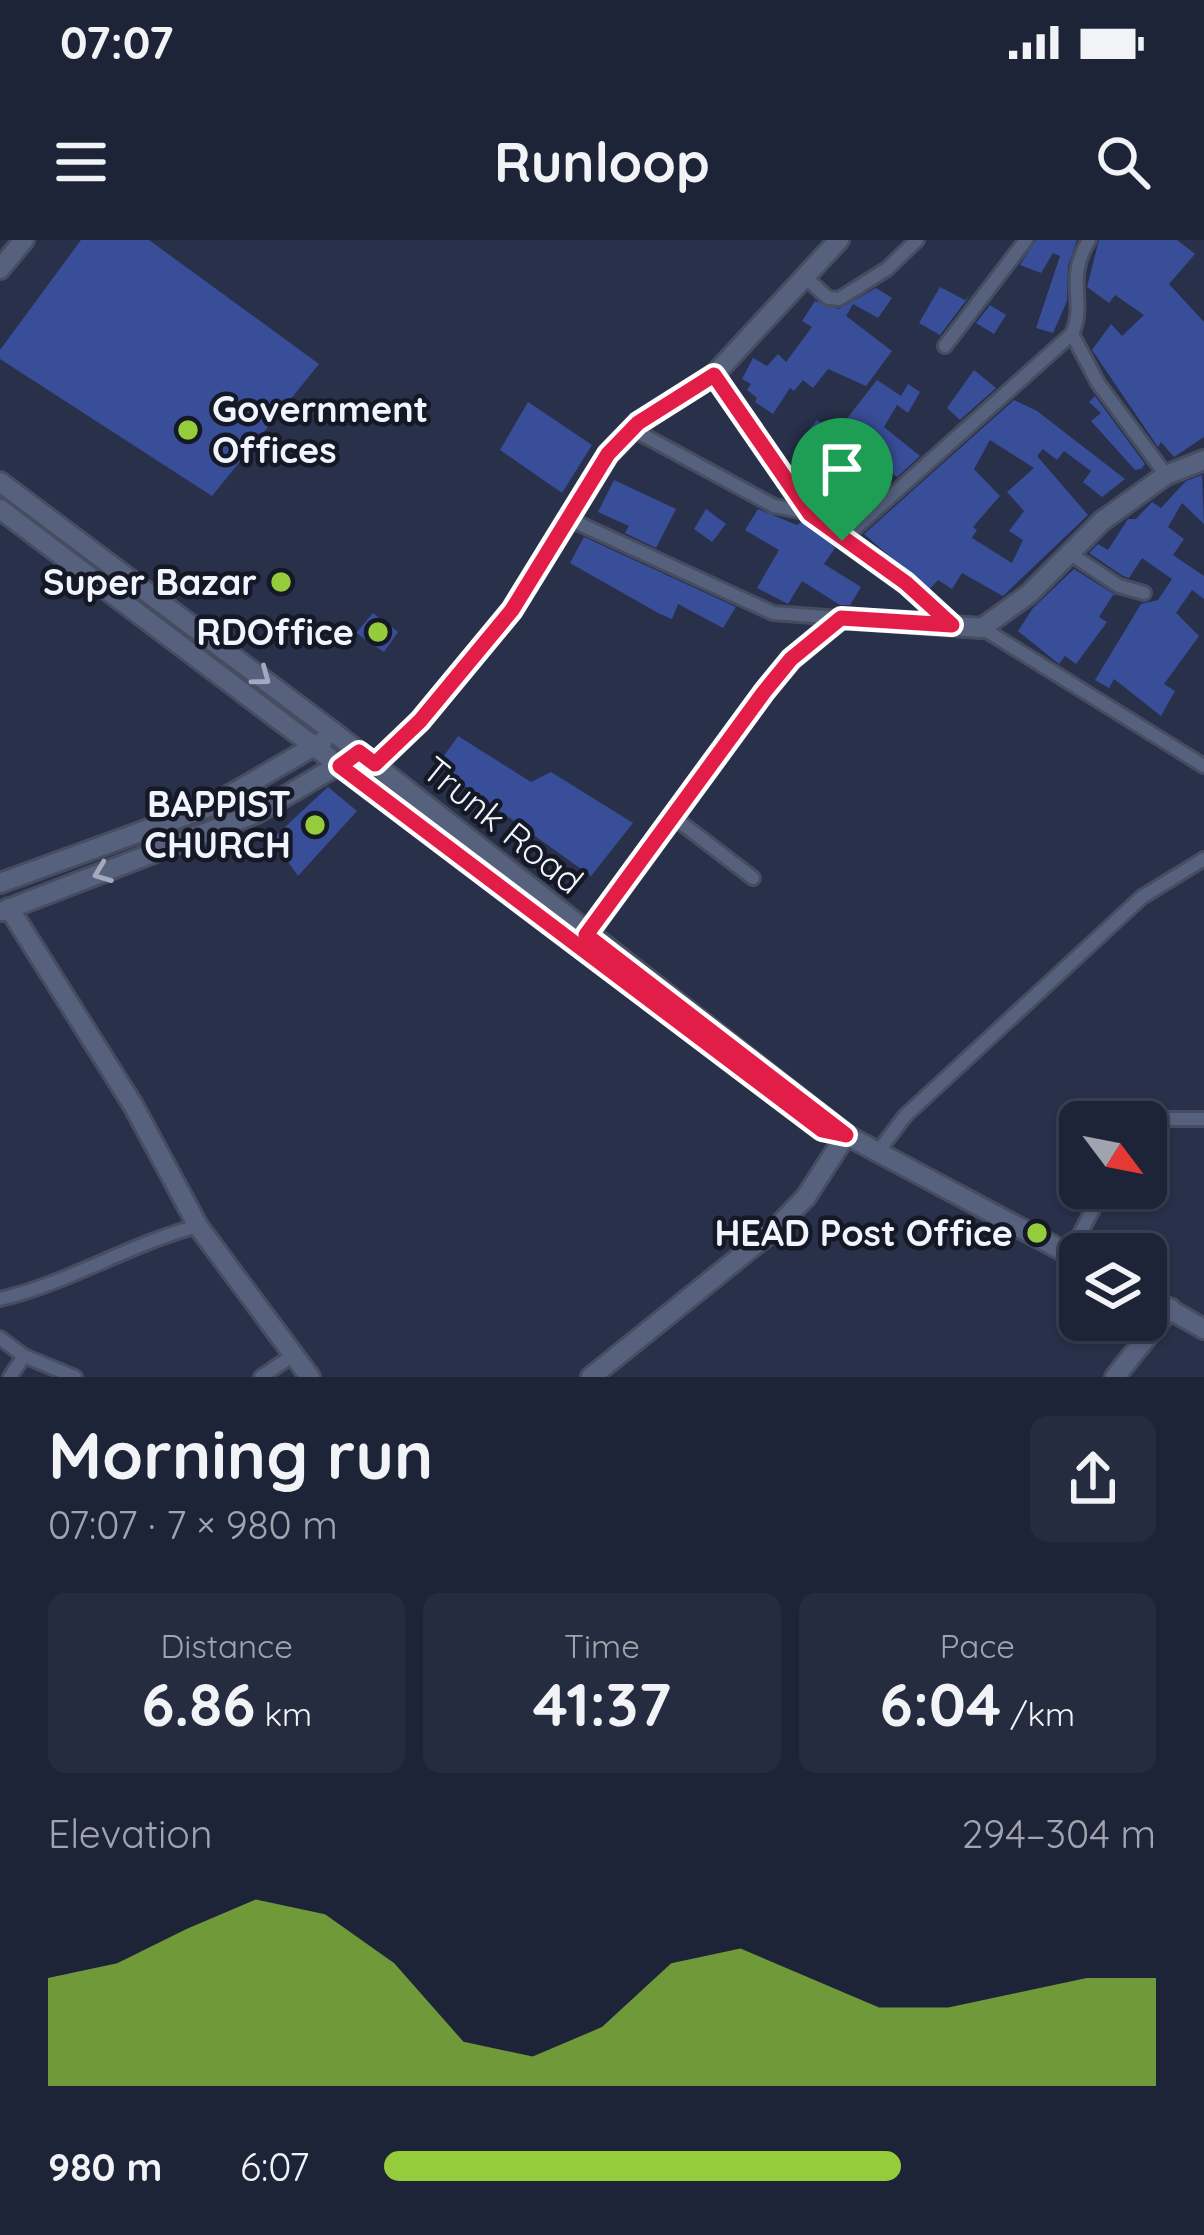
<!DOCTYPE html>
<html lang="en">
<head>
<meta charset="utf-8">
<style>
  body { margin:0; font-family:Quicksand,sans-serif; background:#262c40; color:#f1f3f6; height:100vh; display:flex; flex-direction:column; font-size:45px; white-space:nowrap }
  * { box-sizing:border-box; margin:0 }
  p { font-size:39px; color:#a1a4ae }
  .icon { flex:none; width:66px; height:66px; fill:none; stroke:currentColor; stroke-width:2; stroke-linecap:round; stroke-linejoin:round }
  .map { position:relative; height:1137px; overflow:hidden }
  .drawer { display:flex; flex-direction:column; background:#1e2438; flex:1 }
  .drawer>* { flex:none }
  .needle { width:78px; rotate:122deg }
  .controls { position:absolute; left:1059px; top:861px; display:grid; gap:24px }
  .controls a { display:grid; place-items:center; width:108px; height:108px; border-radius:18px; background:#1e2438; box-shadow:0 3px 9px #0004,0 0 0 3px #3c4153; font-size:60px }
  .pin { position:absolute; display:grid; place-items:center; width:102px; height:102px; color:#fff; margin:-123px -51px; border-radius:50% 50% 50% 0; rotate:-45deg; box-shadow:0 0 12px #0007 }
  .pin .icon { rotate:45deg }
  .round { display:grid; place-items:center; flex:none; width:126px; height:126px; border-radius:18px; background:#262c40 }
  .head { display:flex; align-items:center; justify-content:space-between; height:204px; padding:0 48px }
  h1 { font-size:66px; font-weight:800; line-height:90px }
  .metrics { display:grid; grid-template-columns:repeat(3,1fr); gap:18px; height:204px; padding:12px 48px }
  .metrics div { display:grid; align-content:center; border-radius:18px; background:#262c40; text-align:center }
  .metrics b { font-size:60px; font-weight:800 }
  .metrics small { font-size:33px; font-weight:400 }
  .metrics p { font-size:33px }
  .chart { height:336px; padding:24px 48px }
  .chart p { display:flex; justify-content:space-between }
  .chart svg { width:100%; height:216px; margin-top:12px; fill:#94cc3c; opacity:.7 }
  ul { padding:0 48px; list-style:none; font-size:39px }
  li { display:grid; grid-template-columns:192px 144px 1fr; align-items:center; height:90px }
  li i { height:30px; border-radius:15px; background:#94cc3c }
  .status { display:flex; justify-content:space-between; align-items:center; height:84px; padding:0 60px; background:#1e2438; direction:ltr }
  .status svg { height:33px; fill:currentColor }
  header { display:flex; justify-content:space-between; align-items:center; height:156px; padding:0 48px; background:#1e2438; font-size:54px; font-weight:800 }
  .map>svg:first-child { display:block }
  .building { fill:#394e99; fill-rule:evenodd }
  .lines { fill:none; stroke-linecap:round; stroke-linejoin:round }
  .street-casing { stroke:#474d61; stroke-width:18 }
  .secondary-casing { stroke:#474d61; stroke-width:24 }
  .street { stroke:#56617d; stroke-width:12 }
  .secondary { stroke:#56617d; stroke-width:18 }
  .oneway { stroke:#a3aabe }
  .route-casing { stroke:#fff; stroke-width:24 }
  .route { stroke:#e11d48; stroke-width:15 }
  .poi-dot { fill:#94cc3c; stroke:#151925; stroke-width:4.5 }
  .labels { text-anchor:middle; stroke-width:9; stroke-linejoin:round; paint-order:stroke }
  .poi-label { font-size:36px; font-weight:bold; fill:#f0f4fe; stroke:#151925; text-anchor:end }
  .street-label { font-size:36px; fill:#f0f4fe; stroke:#151925 }
</style>
</head>
<body>
<div class="status"><b>07:07</b><svg viewBox="0 0 49 12"><path d="M0 12V9h3v3zM5 12V6h3v6zM10 12V3h3v9zM15 12V0h3v12zM26 1h20v11H26zM47 4h2v5h-2z"/></svg></div>
<header><svg class="icon" aria-label="menu" viewBox="0 0 24 24"><path d="M4 6h16M4 12h16M4 18h16"/></svg>Runloop<svg class="icon" aria-label="search" viewBox="0 0 24 24"><circle cx="10" cy="10" r="6"/><path d="M15 15l6 6"/></svg></header>
<div class="map">
<svg width="1204" height="1137" viewBox="0 0 1204 1137">
  <rect width="100%" height="100%" fill="#28304a"/>
  <g class="building">
    <polygon points="81,0 149,0 319,124 212,256 0,119 0,110"/>
    <polygon points="1036,0 1077,0 1068,26 1067,61 1053,93 1036,88 1060,16 1053,13 1041,33 1020,25"/>
    <polygon points="1099,0 1177,0 1195,14 1169,44 1204,82 1204,197 1174,217 1161,202 1158,207 1092,110 1111,84 1122,96 1144,75 1115,55 1109,63 1087,47"/>
    <polygon points="940,47 965,60 971,54 940,95 919,83"/>
    <polygon points="876,48 892,58 878,78 853,64 846,76 892,111 866,146 828,129 813,148 803,140 794,151 790,148 773,174 755,162 757,158 747,150 751,144 742,139 753,118 767,126 778,114 786,122 812,87 802,81 815,61 839,69"/>
    <polygon points="990,65 1006,75 994,94 976,83"/>
    <polygon points="974,130 996,148 960,180 947,168"/>
    <polygon points="877,140 901,156 908,144 920,152 908,173 897,165 884,187 920,216 897,237 868,215 846,240 869,262 849,280 814,248 832,228 800,201 817,180 835,194"/>
    <polygon points="1095,156 1145,224 1141,229 1135,230 1091,181 1101,173 1089,162"/>
    <path d="M1014,160L1037,171L1125,239L1102,257L1083,242L1091,231L1064,211L1057,220L1043,209L1037,216L1088,275L1003,356L962,333L952,349L938,340L929,350L864,294ZM990,200L1034,228L1007,252L1024,271L1009,291L1023,300L1012,323L972,298L977,290L973,287L1000,256L974,229Z"/>
    <polygon points="528,162 592,205 562,253 500,210"/>
    <polygon points="1202,235 1204,284 1182,263 1168,287 1184,299 1173,315 1204,336 1204,359 1192,350 1176,373 1199,396 1164,444 1175,451 1161,476 1114,439 1109,448 1095,440 1141,364 1158,360 1172,339 1142,318 1129,338 1123,336 1089,313 1098,304 1108,310 1128,279 1136,279 1152,262 1161,268 1186,241"/>
    <polygon points="614,240 676,269 656,308 625,293 629,286 598,272"/>
    <polygon points="706,269 726,284 712,302 694,289"/>
    <polygon points="758,269 797,285 802,282 823,295 835,308 824,324 861,347 850,365 840,365 802,341 788,364 757,348 779,310 745,290"/>
    <polygon points="584,297 736,367 723,388 678,364 672,379 660,374 570,323"/>
    <polygon points="1074,329 1117,356 1113,355 1099,377 1107,382 1076,424 1065,416 1059,424 1018,391 1033,368"/>
    <polygon points="373,373 398,392 384,412 356,393"/>
    <polygon points="458,496 531,542 551,532 633,583 591,636 437,526"/>
    <polygon points="328,547 357,571 298,636 272,599"/>
  </g>
  <g class="lines">
    <defs>
      <g id="street">
        <polyline points="806,38 828,58 839,59 887,29 917,0"/>
        <polyline points="1072,94 1098,143 1166,235"/>
        <polyline points="945,106 1026,0"/>
        <polyline points="714,135 810,273 906,343 952,385"/>
        <polyline points="632,189 774,266 810,273"/>
        <polyline points="569,279 773,373 839,378"/>
        <path d="M842,300L1072,94C1087,61 1064,41 1089,0"/>
        <polyline points="1069,313 1119,346 1144,353"/>
        <polyline points="982,388 1204,526"/>
        <polyline points="672,576 753,638"/>
        <polyline points="1146,895 1168,879 1204,879"/>
        <polyline points="877,913 905,876 1142,657 1204,619"/>
        <polyline points="1069,1015 1104,948"/>
        <path d="M0,1059C69,1043 129,1004 198,986"/>
        <polyline points="0,1098 24,1116 10,1137"/>
        <polyline points="24,1116 75,1137"/>
        <polyline points="261,1137 295,1114"/>
      </g>
      <g id="secondary">
        <polyline points="0,29 24,0"/>
        <polyline points="0,242 332,491 846,895"/>
        <polyline points="0,269 822,890 846,895 1080,1020"/>
        <polyline points="367,533 420,481 512,370 608,215 638,183 714,135 839,0"/>
        <polyline points="0,643 209,567 323,501"/>
        <polyline points="9,668 133,865 198,986 310,1137"/>
        <polyline points="3,671 257,573 345,521"/>
        <polyline points="580,704 764,452 792,419 841,378 982,388 1029,354 1102,281 1166,235 1204,220"/>
        <polyline points="1146,1056 1204,1089"/>
        <polyline points="591,1137 776,988 806,957 846,895"/>
        <polyline points="1115,1137 1170,1068"/>
      </g>
    </defs>
    <use href="#street" class="street-casing"/>
    <use href="#secondary" class="secondary-casing"/>
    <use href="#street" class="street"/>
    <use href="#secondary" class="secondary"/>
  </g>
  <defs><path id="oneway-chevron" d="M-2-3.5L2.5 0L-2 3.5" fill="none" stroke-width="1.6" stroke-linecap="round" stroke-linejoin="round" transform="scale(3)"/></defs>
  <g class="oneway">
    <use href="#oneway-chevron" transform="translate(262 437) rotate(37)"/>
    <use href="#oneway-chevron" transform="translate(102 633) rotate(159)"/>
  </g>
  <g class="lines">
    <defs>
      <polygon id="route" points="714,135 810,274 906,343 952,385 841,378 791,419 764,452 586,695 846,895 822,890 340,526 359,512 375,524 420,481 512,370 608,214 638,183"/>
    </defs>
    <use href="#route" class="route-casing"/>
    <use href="#route" class="route"/>
  </g>
  <g class="poi-dot">
    <circle cx="188" cy="190" r="12"/>
    <circle cx="281" cy="342" r="12"/>
    <circle cx="378" cy="392" r="12"/>
    <circle cx="315" cy="585" r="12"/>
    <circle cx="1037" cy="993" r="12"/>
  </g>
  <g class="labels">
    <g class="poi-label">
      <text x="212" y="182" text-anchor="start">Government<tspan x="212" dy="41">Offices</tspan></text>
      <text x="257" y="355">Super Bazar</text>
      <text x="354" y="405">RDOffice</text>
      <text x="291" y="577">BAPPIST<tspan x="291" dy="41">CHURCH</tspan></text>
      <text x="1013" y="1006">HEAD Post Office</text>
    </g>
    <g class="street-label">
      <text transform="translate(503 585) rotate(39)" y="13">Trunk Road</text>
    </g>
  </g>
</svg>
<div class="controls">
<a><svg class="needle" viewBox="-14 -14 28 28"><path d="M0-13l5 13h-10z" fill="#e53935"/><path d="M0 13l5-13h-10z" fill="#a1a4ae"/></svg></a>
<a><svg class="icon" aria-label="layers" viewBox="0 0 24 24"><path d="M12 4l9 5-9 5-9-5zM3 14l9 5 9-5"/></svg></a>
</div>
<div class="pin" style="left:842px;top:301px;background:#1e9e55"><svg class="icon" aria-label="arrive" viewBox="0 0 24 24"><path d="M6 21V4h12l-3 4 3 4H6"/></svg></div>
</div>
<section class="drawer">
<div class="head"><div><h1>Morning run</h1><p>07:07 · 7 × 980 m</p></div><a class="round"><svg class="icon" aria-label="share" viewBox="0 0 24 24"><path d="M12 15V3M7 8l5-5 5 5M5 13v7h14v-7"/></svg></a></div>
<div class="metrics">
<div><p>Distance</p><b>6.86<small> km</small></b></div>
<div><p>Time</p><b>41:37</b></div>
<div><p>Pace</p><b>6:04<small> /km</small></b></div>
</div>
<div class="chart"><p><span>Elevation</span>294–304 m</p>
<svg viewBox="0 0 160 44" preserveAspectRatio="none"><path d="M0 44V22L10 19L20 12L30 6L40 9L50 19L60 35L70 38L80 32L90 19L100 16L110 22L120 28L130 28L140 25L150 22L160 22V44z"/></svg>
</div>
<ul>
<li><b>980 m</b>6:07<i style="width:67%"></i></li>
</ul>
</section>
</body>
</html>
